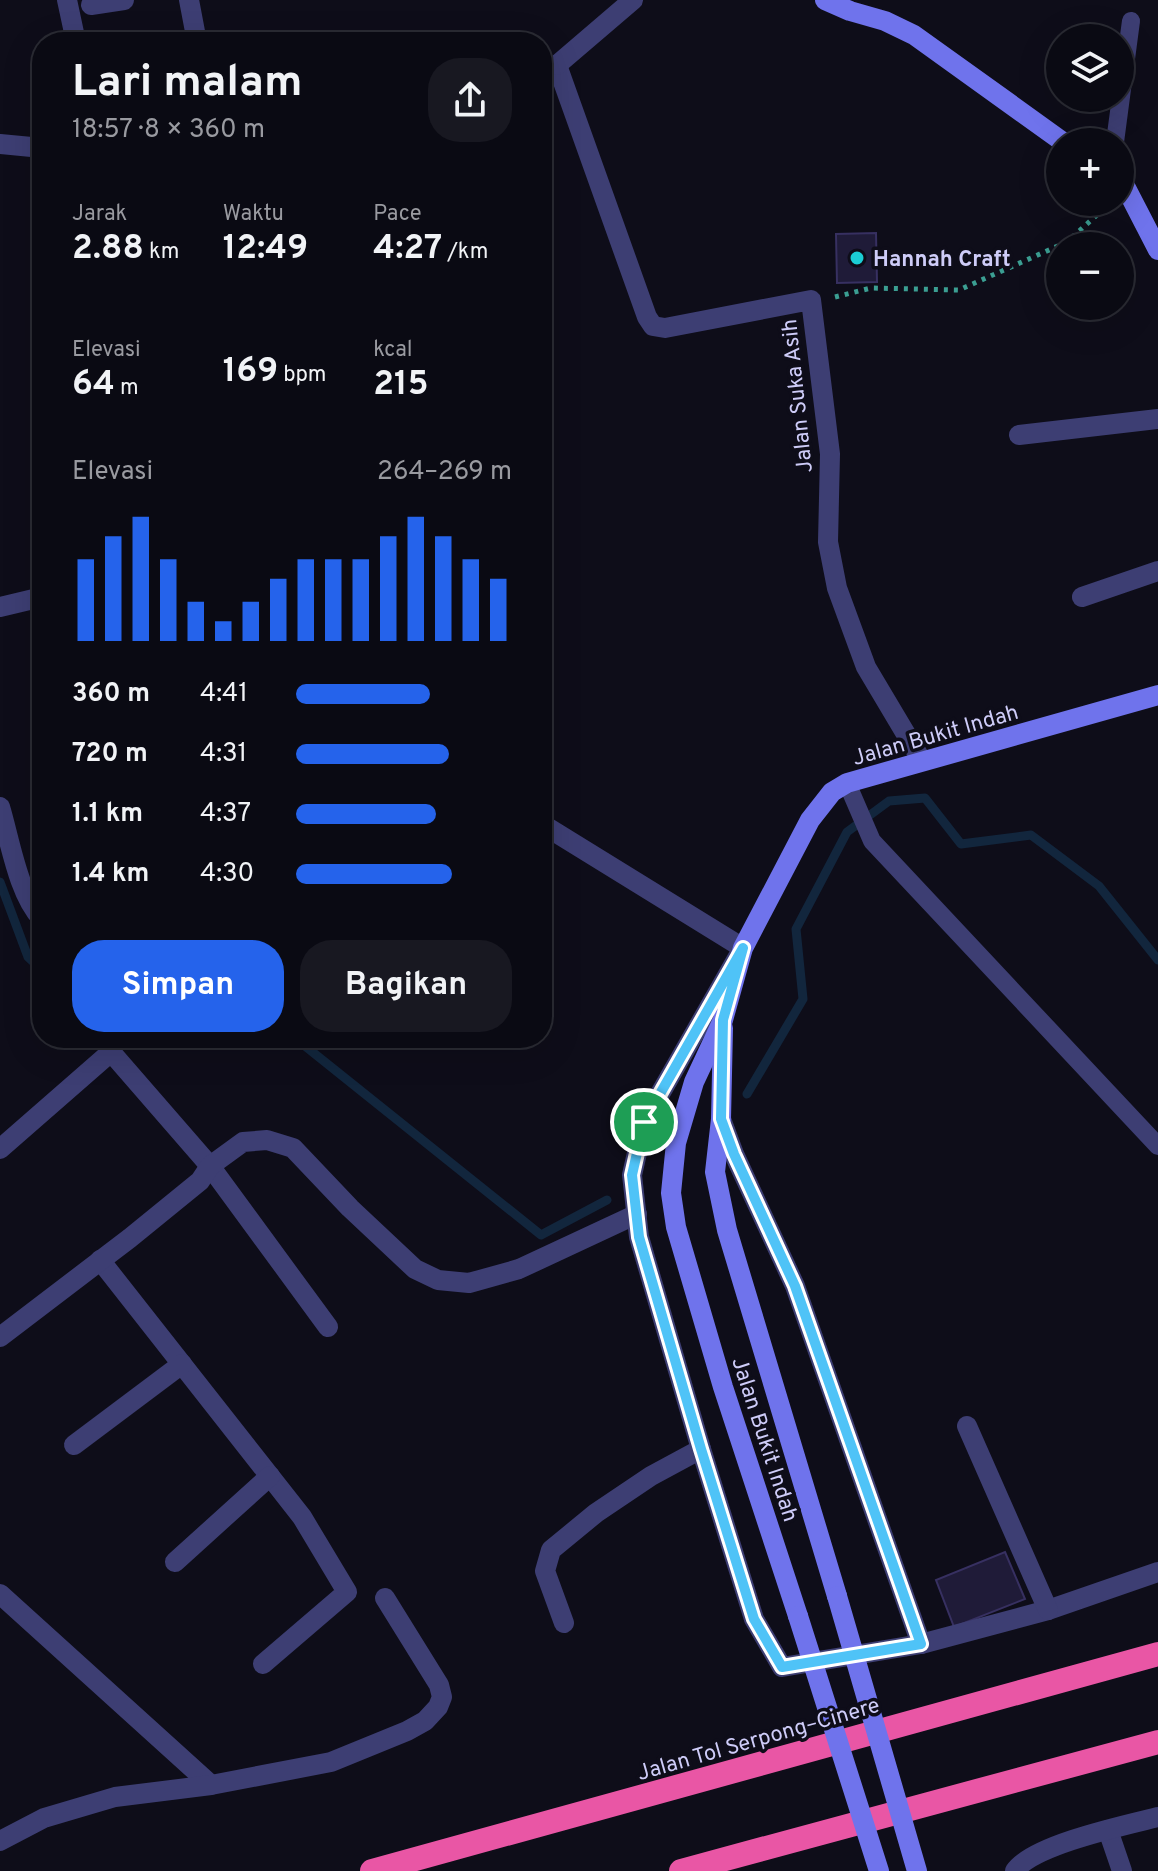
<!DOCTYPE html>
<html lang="id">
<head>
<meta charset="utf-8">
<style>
  body { margin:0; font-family:Overpass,sans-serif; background:#181821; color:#f1f3f6; height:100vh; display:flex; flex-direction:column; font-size:30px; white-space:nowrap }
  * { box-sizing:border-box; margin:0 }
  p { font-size:26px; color:#999aa0 }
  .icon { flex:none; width:44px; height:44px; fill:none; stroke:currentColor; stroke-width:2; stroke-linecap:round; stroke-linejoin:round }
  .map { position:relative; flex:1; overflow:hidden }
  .panel { position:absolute; left:32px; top:32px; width:520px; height:1016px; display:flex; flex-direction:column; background:#0a0a13; border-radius:32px; box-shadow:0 8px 32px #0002,0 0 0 2px #2a2b33 }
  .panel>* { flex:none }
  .fabs { position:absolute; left:1046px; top:24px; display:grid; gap:16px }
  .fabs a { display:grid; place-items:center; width:88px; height:88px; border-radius:50%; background:#0a0a13; box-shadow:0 8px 32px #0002,0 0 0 2px #2a2b33; font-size:40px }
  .pin { position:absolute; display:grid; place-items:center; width:68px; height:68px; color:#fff; margin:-34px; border:4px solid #fff; border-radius:50%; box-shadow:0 2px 8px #0007 }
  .round { display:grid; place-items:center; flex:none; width:84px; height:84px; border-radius:32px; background:#181821 }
  .headline { display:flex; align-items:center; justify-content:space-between; height:136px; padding:0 40px }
  h1 { font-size:44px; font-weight:700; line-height:60px }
  .stats { display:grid; grid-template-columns:repeat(3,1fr); gap:12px; height:136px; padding:8px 40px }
  .stats div { display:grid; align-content:center }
  .stats b { font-size:34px; font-weight:700 }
  .stats small { font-size:22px; font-weight:400 }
  .stats p { font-size:22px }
  .chart { height:224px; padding:16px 40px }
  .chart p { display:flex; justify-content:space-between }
  .chart svg { width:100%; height:144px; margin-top:8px; stroke:#2563eb; stroke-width:6 }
  .cta { display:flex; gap:16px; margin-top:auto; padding:16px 40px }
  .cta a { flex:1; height:92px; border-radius:32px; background:#2563eb; color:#fff; font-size:32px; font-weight:700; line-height:92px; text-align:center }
  .cta a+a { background:#181821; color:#f1f3f6 }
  ul { padding:0 40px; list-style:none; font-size:26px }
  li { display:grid; grid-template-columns:128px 96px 1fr; align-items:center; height:60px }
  li i { height:20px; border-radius:10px; background:#2563eb }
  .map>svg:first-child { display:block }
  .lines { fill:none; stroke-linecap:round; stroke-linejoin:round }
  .stream { stroke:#12263d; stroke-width:9 }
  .building { fill:#1f1b38; stroke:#373061; stroke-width:2 }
  .path { stroke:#3b9e92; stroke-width:5; stroke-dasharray:4 6; stroke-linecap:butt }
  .lane { stroke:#3d3e73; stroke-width:18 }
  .street { stroke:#3d3e73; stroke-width:20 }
  .secondary { stroke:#6f73ec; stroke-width:20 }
  .highway { stroke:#e956a5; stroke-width:24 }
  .secondary-bridge { stroke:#6f73ec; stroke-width:20 }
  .route-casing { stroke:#fff; stroke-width:16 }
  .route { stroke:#4fc3f7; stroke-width:10 }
  .poi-dot { fill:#1bcdd5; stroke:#0e0d19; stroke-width:3 }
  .labels { text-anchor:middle; stroke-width:7; stroke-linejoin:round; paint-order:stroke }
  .poi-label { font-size:22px; font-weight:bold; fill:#ceccf8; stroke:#0e0d19; text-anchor:start }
  .street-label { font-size:22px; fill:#ceccf8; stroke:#0e0d19 }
</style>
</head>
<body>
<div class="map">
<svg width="1158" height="1871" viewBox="0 0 1158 1871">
  <rect width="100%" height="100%" fill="#0e0d19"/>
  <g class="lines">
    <g class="stream">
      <polyline points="0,882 28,957 42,970"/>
      <polyline points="295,1038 541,1235 607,1200"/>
      <polyline points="747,1094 803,999 796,929 847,832 889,801 925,798 961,844 1031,835 1099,886 1158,960"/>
    </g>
  </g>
  <g class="building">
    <polygon points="876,233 877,282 837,283 836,234"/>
    <polygon points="1005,1552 1025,1599 954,1627 936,1580"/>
  </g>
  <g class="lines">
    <polyline class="path" points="835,297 871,288 959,290 1067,242 1108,205"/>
    <g class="lane">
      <polyline points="1115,142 1131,21"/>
      <polyline points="847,783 872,841 1158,1146"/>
    </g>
    <g class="street">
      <polyline points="67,0 76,42"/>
      <polyline points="189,0 197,42"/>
      <polyline points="91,5 124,0"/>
      <polyline points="557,65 647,317 653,326 665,328 811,300 830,454 828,542 837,588 866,667 922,761"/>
      <polyline points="557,65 633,0"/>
      <polyline points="0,144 42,148"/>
      <polyline points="1019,435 1158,419"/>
      <polyline points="1082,597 1158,571"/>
      <polyline points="0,607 42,597"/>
      <path d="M0,807C10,840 18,894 42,919"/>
      <polyline points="542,824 743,948 644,1122 632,1175 639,1237 701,1449 754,1619 782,1667 921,1644 1048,1610 1158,1572"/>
      <polyline points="721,1119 734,1154 795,1286 921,1644"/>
      <polyline points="0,1149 111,1052 210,1166 328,1327"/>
      <polyline points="100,1260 302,1517 347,1592 263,1664"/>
      <polyline points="0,1337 130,1238 200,1181 210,1166 243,1142 267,1140 293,1148 350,1208 415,1269 438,1280 469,1283 519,1269 637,1214"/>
      <polyline points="967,1426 1048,1610"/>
      <polyline points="74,1445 182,1364"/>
      <polyline points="175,1562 270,1476"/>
      <polyline points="0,1594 211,1785"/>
      <polyline points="564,1623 545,1571 551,1550 596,1513 651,1476 701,1449"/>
      <polyline points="1108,1830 1122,1871"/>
      <polyline points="0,1841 44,1818 115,1797 211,1785 331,1762 407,1731 425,1721 438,1707 442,1697 439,1685 385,1598"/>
      <path d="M1015,1871C1032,1845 1126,1825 1158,1817"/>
    </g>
    <g class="secondary">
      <polyline points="825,0 850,11 885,21 914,35 1063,142"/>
      <polyline points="1120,183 1126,188 1158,250"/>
      <polyline points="723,1028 721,1119 715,1172 727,1230 837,1596"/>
      <polyline points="798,1616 723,1387 676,1227 671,1193 676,1143 694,1082 723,1020 743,948 810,820 832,792 847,783 1158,695"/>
    </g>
    <g class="highway">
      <polyline points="372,1871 1158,1654"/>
      <polyline points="681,1871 1158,1742"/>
    </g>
    <g class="secondary-bridge">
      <polyline points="837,1596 917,1871"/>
      <polyline points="798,1616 879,1871"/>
    </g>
  </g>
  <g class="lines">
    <defs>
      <polygon id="route" points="743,948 723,1020 721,1119 734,1154 795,1286 921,1644 782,1667 754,1619 701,1449 639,1237 632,1175 644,1122"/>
    </defs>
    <use href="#route" class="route-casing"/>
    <use href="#route" class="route"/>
  </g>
  <circle class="poi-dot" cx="857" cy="258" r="8"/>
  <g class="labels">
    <g class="poi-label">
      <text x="873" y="266">Hannah Craft</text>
    </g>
    <g class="street-label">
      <text transform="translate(796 396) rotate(-96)" y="8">Jalan Suka Asih</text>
      <text transform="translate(935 734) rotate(-16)" y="8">Jalan Bukit Indah</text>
      <text transform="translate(766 1439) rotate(72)" y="8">Jalan Bukit Indah</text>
      <text transform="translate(758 1738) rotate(-16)" y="8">Jalan Tol Serpong–Cinere</text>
    </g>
  </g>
</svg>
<div class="fabs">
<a><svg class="icon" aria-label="layers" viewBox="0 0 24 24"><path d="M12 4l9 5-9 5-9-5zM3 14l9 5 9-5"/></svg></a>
<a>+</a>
<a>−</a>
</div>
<div class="pin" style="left:644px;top:1122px;background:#1e9e55"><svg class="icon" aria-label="arrive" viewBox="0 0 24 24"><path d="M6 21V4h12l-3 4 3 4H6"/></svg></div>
<section class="panel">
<div class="headline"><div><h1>Lari malam</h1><p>18:57 · 8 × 360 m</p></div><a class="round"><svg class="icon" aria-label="share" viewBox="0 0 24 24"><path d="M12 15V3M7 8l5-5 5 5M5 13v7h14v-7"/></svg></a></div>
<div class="stats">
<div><p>Jarak</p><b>2.88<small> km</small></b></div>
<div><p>Waktu</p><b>12:49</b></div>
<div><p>Pace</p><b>4:27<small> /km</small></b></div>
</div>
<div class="stats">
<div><p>Elevasi</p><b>64<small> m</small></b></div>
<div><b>169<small> bpm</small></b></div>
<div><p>kcal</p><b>215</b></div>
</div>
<div class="chart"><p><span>Elevasi</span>264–269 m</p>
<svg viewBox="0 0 160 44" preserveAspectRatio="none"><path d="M5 44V19M15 44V12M25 44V6M35 44V19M45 44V32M55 44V38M65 44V32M75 44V25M85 44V19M95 44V19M105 44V19M115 44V12M125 44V6M135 44V12M145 44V19M155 44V25"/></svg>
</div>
<ul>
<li><b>360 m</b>4:41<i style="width:62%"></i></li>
<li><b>720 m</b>4:31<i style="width:71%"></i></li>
<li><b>1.1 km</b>4:37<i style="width:65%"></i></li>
<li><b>1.4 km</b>4:30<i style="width:72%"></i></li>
</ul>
<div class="cta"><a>Simpan</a><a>Bagikan</a></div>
</section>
</div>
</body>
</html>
